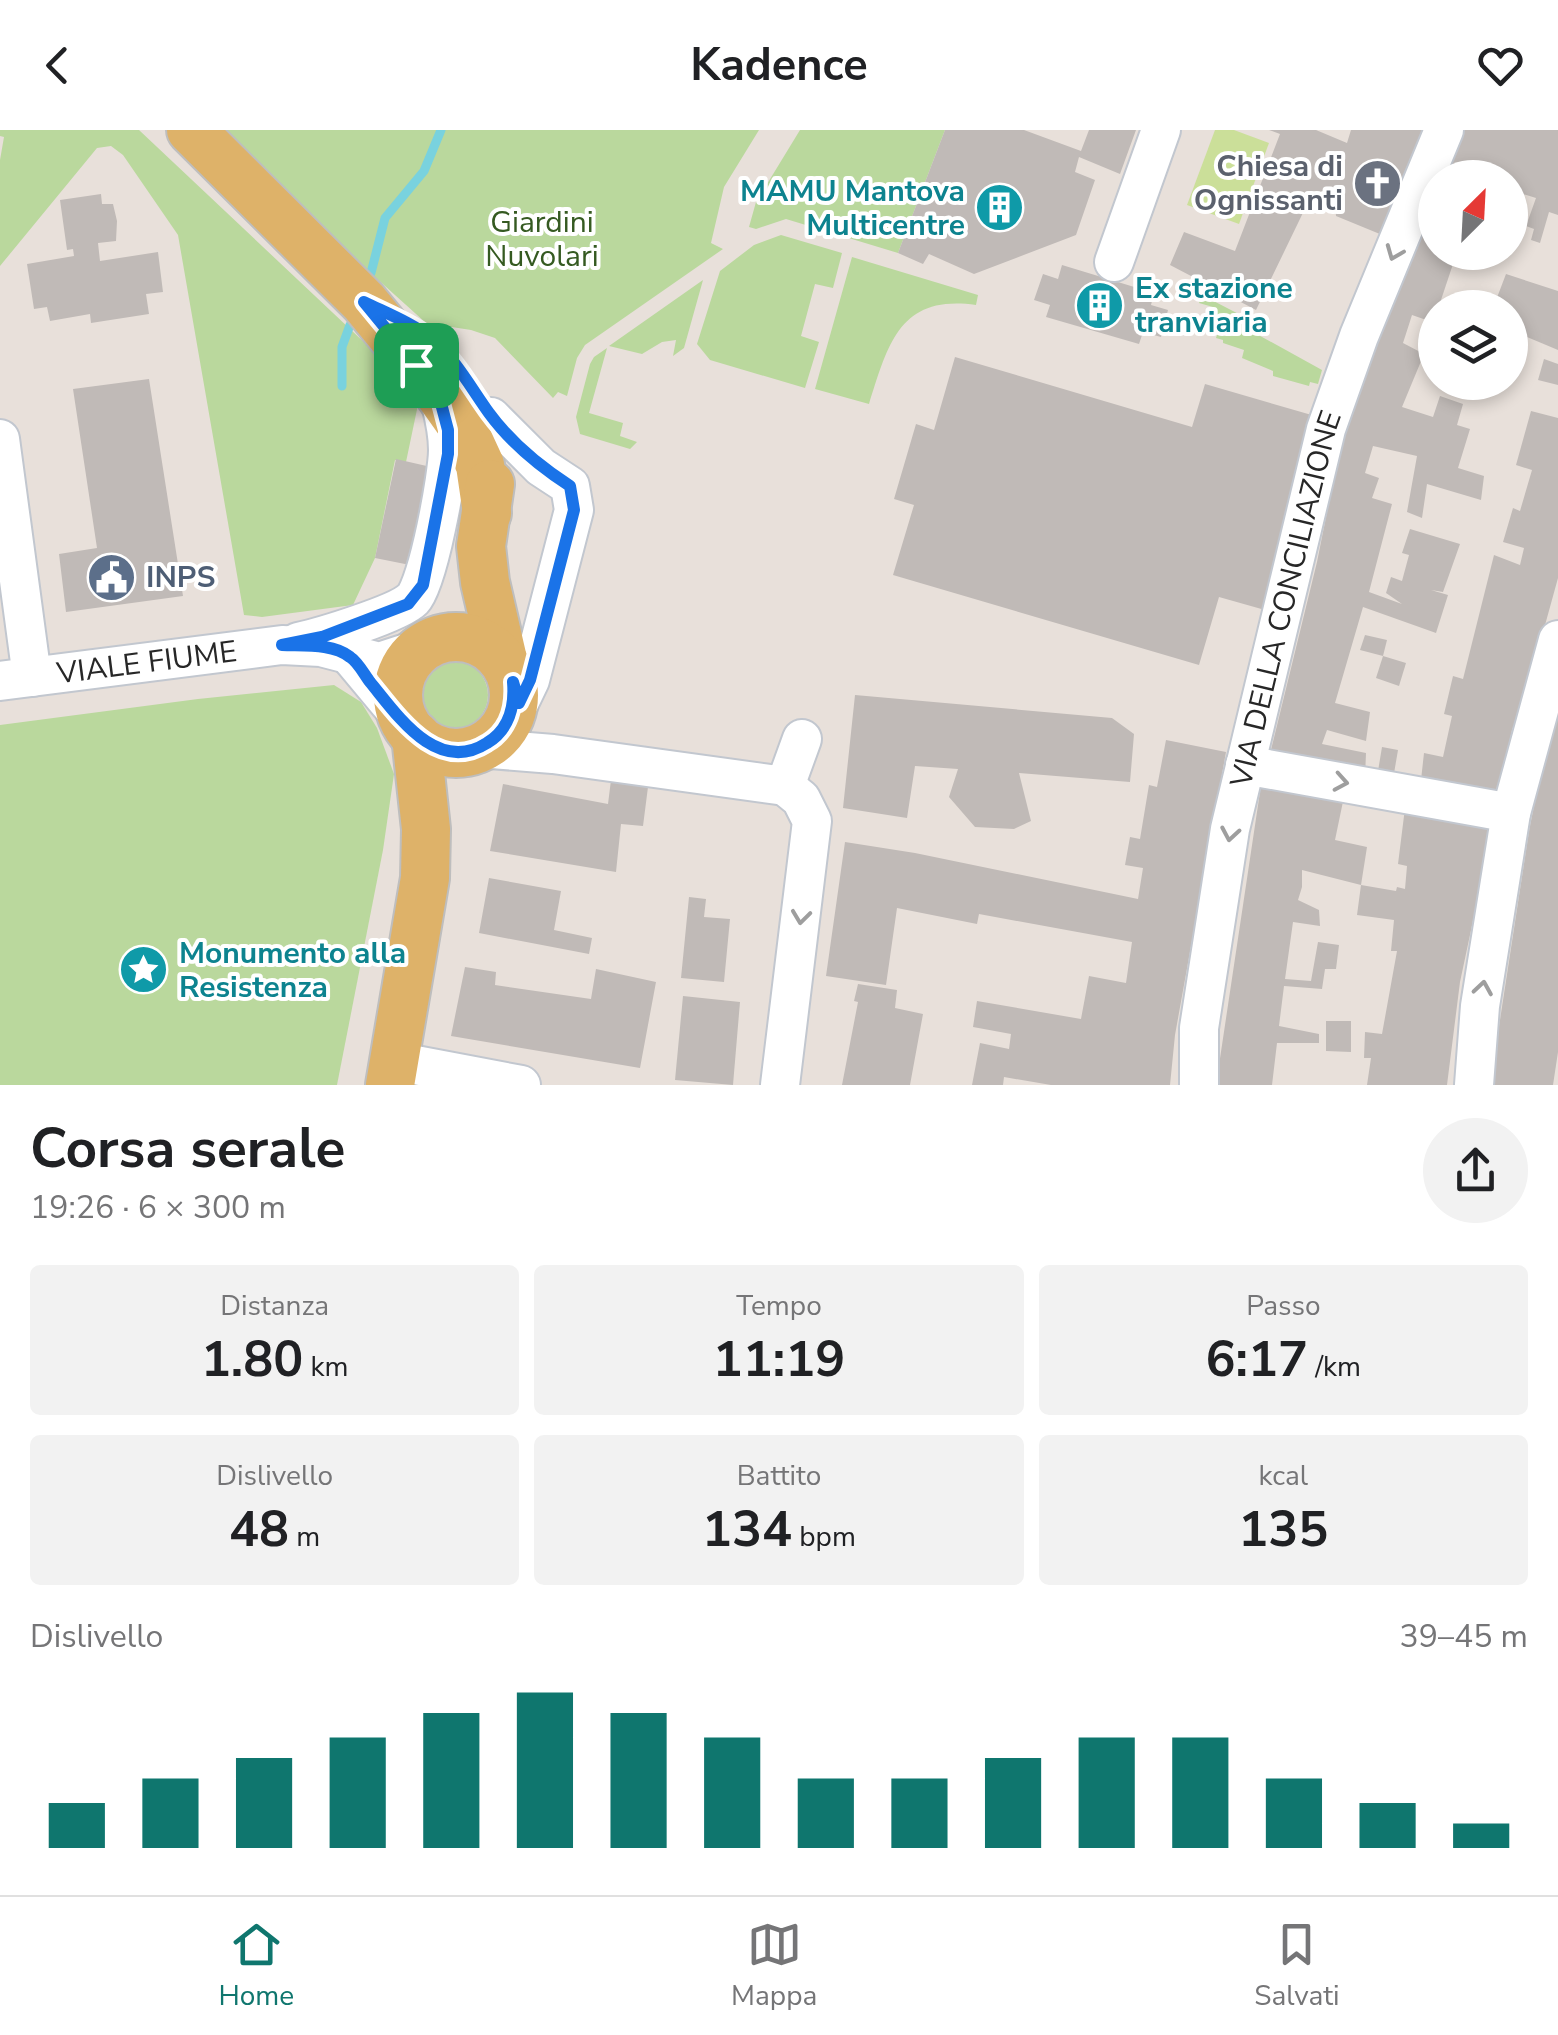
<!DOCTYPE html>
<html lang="it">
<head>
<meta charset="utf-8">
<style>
  body { margin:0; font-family:"Nunito Sans",sans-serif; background:#f2f2f2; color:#202124; height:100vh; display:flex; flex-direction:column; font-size:38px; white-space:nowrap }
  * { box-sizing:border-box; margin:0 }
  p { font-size:32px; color:#757577 }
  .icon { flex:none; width:55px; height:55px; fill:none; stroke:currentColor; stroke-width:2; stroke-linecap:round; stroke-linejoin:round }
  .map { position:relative; height:955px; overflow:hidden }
  .panel { display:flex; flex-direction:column; background:#fff; flex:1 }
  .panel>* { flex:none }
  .needle { width:65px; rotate:24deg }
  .tools { position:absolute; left:1418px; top:30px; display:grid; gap:20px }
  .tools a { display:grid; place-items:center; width:110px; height:110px; border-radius:50%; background:#fff; box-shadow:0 5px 15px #0003; font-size:50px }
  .pin { position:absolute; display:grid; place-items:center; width:85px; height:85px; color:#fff; margin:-42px; border-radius:20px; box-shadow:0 5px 15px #0006 }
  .round { display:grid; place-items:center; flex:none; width:105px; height:105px; border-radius:52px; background:#f2f2f2 }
  .summary { display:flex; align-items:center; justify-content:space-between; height:170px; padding:0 30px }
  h1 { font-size:55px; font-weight:700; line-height:75px }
  .stats { display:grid; grid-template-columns:repeat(3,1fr); gap:15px; height:170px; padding:10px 30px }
  .stats div { display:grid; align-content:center; border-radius:10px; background:#f2f2f2; text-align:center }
  .stats b { font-size:50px; font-weight:700 }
  .stats small { font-size:28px; font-weight:400 }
  .stats p { font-size:28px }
  .chart { height:280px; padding:20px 30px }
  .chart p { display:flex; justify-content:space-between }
  .chart svg { width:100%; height:180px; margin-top:10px; stroke:#0f766e; stroke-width:6 }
  header { display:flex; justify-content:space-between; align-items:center; height:130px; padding:0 30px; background:#fff; font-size:45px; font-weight:700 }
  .menu { display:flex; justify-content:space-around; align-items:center; height:140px; border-top:2px solid #e0e0e0; background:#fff; font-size:28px; color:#757577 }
  .menu a { display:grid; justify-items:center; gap:5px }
  .menu .active { color:#0f766e }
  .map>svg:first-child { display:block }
  .green { fill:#bad89d }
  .pitch { fill:#cbdf99 }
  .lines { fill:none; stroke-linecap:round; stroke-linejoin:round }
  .stream { stroke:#79d2de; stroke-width:9 }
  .building { fill:#c0bab7 }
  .minor-casing { stroke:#c2c7cf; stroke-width:42 }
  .major-casing { stroke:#bebebe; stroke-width:52 }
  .minor { stroke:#fff; stroke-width:38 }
  .major { stroke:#deb269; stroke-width:48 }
  .oneway { stroke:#9e9e9e }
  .route-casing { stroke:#fff; stroke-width:20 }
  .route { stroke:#1a73e8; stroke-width:12 }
  .labels { text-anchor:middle; stroke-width:8; stroke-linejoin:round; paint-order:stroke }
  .worship-label { font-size:30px; font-weight:bold; fill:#5b616d; stroke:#fff; text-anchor:end }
  .culture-label { font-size:30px; font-weight:bold; fill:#0d838f; stroke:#fff; text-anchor:start }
  .park-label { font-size:30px; fill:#355a21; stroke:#fff }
  .service-label { font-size:30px; font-weight:bold; fill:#4e5e75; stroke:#fff; text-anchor:start }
  .street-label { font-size:30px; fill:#272727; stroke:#fff }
</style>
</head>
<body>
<header><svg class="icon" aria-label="back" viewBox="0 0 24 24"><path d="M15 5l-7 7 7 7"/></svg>Kadence<svg class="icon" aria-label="heart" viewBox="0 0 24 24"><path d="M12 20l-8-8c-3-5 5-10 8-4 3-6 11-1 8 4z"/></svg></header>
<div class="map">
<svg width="1558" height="955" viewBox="0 0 1558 955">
  <rect width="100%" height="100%" fill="#e8e0da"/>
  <g class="green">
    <polygon points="0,0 139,0 420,265 406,332 395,330 375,428 353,475 262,487 244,485 178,105 123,25 111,16 97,18 0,136 0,30 4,7 0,6"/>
    <polygon points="212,0 759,0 724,57 711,113 723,119 585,215 577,228 567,266 558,262 553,268 495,208 471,200 426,193"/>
    <polygon points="800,0 945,0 898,123 786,89 756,99 749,97 756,72"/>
    <polygon points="781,105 842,123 833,158 815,154 801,206 819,212 805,258 710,230 697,214 720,141 754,115"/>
    <path d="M852,127L978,165L976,175C899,164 888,215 869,274L815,259Z"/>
    <polygon points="703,150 684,218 673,226 676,210 662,212 642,224 609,216"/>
    <polygon points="1202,165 1256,193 1253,202 1322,240 1318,254 1310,252 1309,256 1273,246 1273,241 1242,228 1244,220 1223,213 1223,210 1216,208 1220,196 1216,194 1218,186 1211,184 1213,177 1199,173"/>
    <polygon points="607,218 589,283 623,293 620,306 637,312 630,319 580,304 576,287 590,234 594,227"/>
    <circle cx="454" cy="565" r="34"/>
    <polygon points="334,555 361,572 377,598 394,644 383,720 337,955 0,955 0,595 198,569"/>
  </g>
  <polygon class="pitch" points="1215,0 1234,0 1269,13 1239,94 1187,75"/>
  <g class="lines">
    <g class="stream">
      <polyline points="371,143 385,88 424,41 441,0"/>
      <polyline points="342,256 342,217 350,195"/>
    </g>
  </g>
  <g class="building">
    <polygon points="945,0 1024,0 1081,21 1089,0 1136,0 1120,44 1079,27 1075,42 1095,50 1076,105 974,144 929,124 923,134 898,123"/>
    <polygon points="1269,0 1316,0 1347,13 1351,0 1433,0 1392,109 1336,86 1335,71 1313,62 1256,180 1170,135 1184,102 1235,121 1280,4"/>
    <polygon points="1451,0 1558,0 1558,85 1549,82 1540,113 1531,110 1534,99 1526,96 1536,68 1510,60 1510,48 1435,48 1435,122 1457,122 1440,173 1451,177 1435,178 1435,193 1412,185 1403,213 1424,224 1402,277 1433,287 1440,266 1463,274 1457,295 1470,299 1458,338 1484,346 1481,370 1427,354 1422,388 1407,382 1417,326 1373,316 1365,343 1379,348 1372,368 1392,374 1369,462 1402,474 1386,463 1391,447 1402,451 1409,425 1402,423 1410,399 1460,414 1443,462 1431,460 1448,465 1436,503 1363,477 1335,573 1370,582 1366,611 1327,600 1322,614 1366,623 1365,648 1269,628 1317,432 1343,302"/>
    <polygon points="101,64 102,74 113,74 117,91 116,111 98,113 100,131 158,122 163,162 146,164 149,184 91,193 90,184 50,191 47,177 34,179 27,134 74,126 73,119 67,120 60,70"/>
    <polygon points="1062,135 1154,163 1151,175 1168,180 1161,207 1143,202 1139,214 1046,187 1050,175 1034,170 1043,144 1058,149"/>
    <polygon points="1506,144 1558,161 1558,220 1510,200 1510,178 1493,178"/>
    <polygon points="955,227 1192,297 1205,254 1322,288 1265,480 1219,467 1199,535 893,445 914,375 894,369 916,294 934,300"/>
    <polygon points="1544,229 1558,234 1558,255 1538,250"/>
    <polygon points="149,249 183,466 66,482 59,424 97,418 73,259"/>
    <polygon points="1531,281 1558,288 1558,448 1526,564 1512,600 1497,669 1420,659 1424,623 1443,627 1452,586 1444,584 1453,546 1463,549 1494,425 1520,435 1524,418 1503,412 1513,378 1520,381 1532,340 1516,335"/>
    <polygon points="396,329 431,337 410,435 375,428"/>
    <polygon points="1365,505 1387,510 1383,526 1360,520"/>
    <polygon points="1383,526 1406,533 1399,556 1376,548"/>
    <polygon points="855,565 1112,588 1134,604 1130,652 1019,643 1031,691 1014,699 975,697 949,667 958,639 915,636 907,688 843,678"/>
    <polygon points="1558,572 1558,922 1553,955 1490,955 1529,701 1548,606"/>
    <polygon points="1166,610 1226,622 1175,905 1170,955 1051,955 1004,947 1003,955 972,955 980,913 1009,919 1011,904 973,897 977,871 1081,889 1089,846 1126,853 1132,812 979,784 977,794 897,778 886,855 826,846 845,712 915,723 1138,769 1143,738 1125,735 1130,707 1140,709 1149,655 1157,657"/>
    <polygon points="1382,617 1398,620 1392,655 1376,653"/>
    <polygon points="1263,642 1346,657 1335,710 1367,717 1361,755 1302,740 1302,757 1298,770 1319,780 1320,796 1293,792 1285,849 1311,851 1318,812 1339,815 1336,839 1325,839 1322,859 1284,856 1279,896 1319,904 1319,913 1277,913 1272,955 1216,955"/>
    <polygon points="611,650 648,657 643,696 621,694 616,742 490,721 503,654 608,674"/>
    <polygon points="1405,678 1494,692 1460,852 1447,955 1367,955 1371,928 1364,928 1365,902 1382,904 1397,821 1391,821 1394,790 1357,785 1361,755 1396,761 1397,757 1405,759 1407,736 1398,734"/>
    <polygon points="489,748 561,761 554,800 592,808 589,824 479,803"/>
    <polygon points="689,767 706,769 704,787 730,789 724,852 681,848"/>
    <polygon points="465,837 496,842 495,855 591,869 596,839 656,852 640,938 451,906"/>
    <polygon points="858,854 897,860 895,878 923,884 910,955 842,955 858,872 854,871"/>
    <polygon points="683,866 740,872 733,955 675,950"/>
    <polygon points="1326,891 1351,891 1351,922 1326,921"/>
  </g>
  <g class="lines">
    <defs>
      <g id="minor">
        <polyline points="1114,132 1161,0"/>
        <polyline points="491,287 541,337 570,356 574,380 530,550 519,573 512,579"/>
        <polyline points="0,309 32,547"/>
        <path d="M298,512C321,507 398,484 413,469C428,454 448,344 448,320C448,304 445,290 441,274"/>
        <polyline points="350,526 405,592"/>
        <path id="s1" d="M0,551L282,515L321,517L379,532L422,518"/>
        <polyline points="478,618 553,624 785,656 802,609"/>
        <polyline points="1245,635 1511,683"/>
        <polyline points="394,931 521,955"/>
        <polyline points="780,955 812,691 801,669 785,656"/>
        <path id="s2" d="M1199,955V898L1230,699L1326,299L1359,206L1444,0"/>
        <polyline points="1474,955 1480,876 1511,683 1558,510"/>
      </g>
      <g id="major">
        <polyline points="191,0 364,172 438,262 462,296 480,335 487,383"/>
        <polyline points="490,354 481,416 485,452 503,530"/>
        <circle cx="456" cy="565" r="58"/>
        <polyline points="390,955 425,748 426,699 416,606"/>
      </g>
    </defs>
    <use href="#minor" class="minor-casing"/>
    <use href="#major" class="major-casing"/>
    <use href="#minor" class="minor"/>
    <use href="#major" class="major"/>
  </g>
  <defs><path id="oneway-chevron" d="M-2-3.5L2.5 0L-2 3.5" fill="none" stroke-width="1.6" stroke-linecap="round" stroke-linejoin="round" transform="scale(2.5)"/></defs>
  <g class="oneway">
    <use href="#oneway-chevron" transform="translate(1394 123) rotate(112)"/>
    <use href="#oneway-chevron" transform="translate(1341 652) rotate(10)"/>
    <use href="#oneway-chevron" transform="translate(1230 704) rotate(100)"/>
    <use href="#oneway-chevron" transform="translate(801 787) rotate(97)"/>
    <use href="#oneway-chevron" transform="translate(1483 858) rotate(-81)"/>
  </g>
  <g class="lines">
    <defs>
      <path id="route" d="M364,172C386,183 412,193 432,209C456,230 471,258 489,283C511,313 539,336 570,356L574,380L530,550L519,573L513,552C515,576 509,600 487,613C437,645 398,586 370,552C364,544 358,532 350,527C333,513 303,516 282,515L322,507L408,474L423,455L448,324V300L438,262Z"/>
    </defs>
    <use href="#route" class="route-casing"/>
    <use href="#route" class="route"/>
  </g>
  <defs>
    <symbol id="church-disc" viewBox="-11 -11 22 22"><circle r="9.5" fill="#6b7280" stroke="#fff"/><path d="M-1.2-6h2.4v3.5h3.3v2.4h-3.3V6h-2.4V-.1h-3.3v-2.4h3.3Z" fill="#fff"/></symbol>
    <symbol id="building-disc" viewBox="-11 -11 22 22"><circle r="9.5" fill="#0f9aa8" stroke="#fff"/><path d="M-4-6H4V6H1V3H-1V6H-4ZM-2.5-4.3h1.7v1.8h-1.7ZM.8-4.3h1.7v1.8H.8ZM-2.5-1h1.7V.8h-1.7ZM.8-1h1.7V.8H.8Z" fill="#fff"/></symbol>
    <symbol id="civic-disc" viewBox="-11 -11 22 22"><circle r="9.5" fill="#5c6f8a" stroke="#fff"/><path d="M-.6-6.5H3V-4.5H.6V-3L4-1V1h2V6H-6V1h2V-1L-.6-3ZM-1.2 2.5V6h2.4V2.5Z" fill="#fff"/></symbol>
    <symbol id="sight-disc" viewBox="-11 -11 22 22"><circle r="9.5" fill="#0f9aa8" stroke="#fff"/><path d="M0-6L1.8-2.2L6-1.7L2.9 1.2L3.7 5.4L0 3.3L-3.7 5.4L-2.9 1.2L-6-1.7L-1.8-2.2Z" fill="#fff"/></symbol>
  </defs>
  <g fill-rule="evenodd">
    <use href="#church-disc" x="1350" y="26" width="55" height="55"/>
    <use href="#building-disc" x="972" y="50" width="55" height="55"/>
    <use href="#building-disc" x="1072" y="148" width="55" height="55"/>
    <use href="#civic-disc" x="84" y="420" width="55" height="55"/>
    <use href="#sight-disc" x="116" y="812" width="55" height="55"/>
  </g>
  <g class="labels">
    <g class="worship-label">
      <text x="1343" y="46">Chiesa di<tspan x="1343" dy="34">Ognissanti</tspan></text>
    </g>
    <g class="culture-label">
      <text x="965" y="71" text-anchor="end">MAMU Mantova<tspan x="965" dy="34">Multicentre</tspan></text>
      <text x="1135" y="168">Ex stazione<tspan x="1135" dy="34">tranviaria</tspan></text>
      <text x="179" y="833">Monumento alla<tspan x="179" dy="34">Resistenza</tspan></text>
    </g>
    <g class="park-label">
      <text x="542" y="102">Giardini<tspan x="542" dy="34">Nuvolari</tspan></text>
    </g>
    <g class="service-label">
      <text x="146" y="457">INPS</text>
    </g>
    <g class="street-label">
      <text dy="10" stroke="none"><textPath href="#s2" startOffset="495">VIA DELLA CONCILIAZIONE</textPath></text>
      <text dy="10" stroke="none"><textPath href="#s1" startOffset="148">VIALE FIUME</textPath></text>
    </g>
  </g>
</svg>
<div class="tools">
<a><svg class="needle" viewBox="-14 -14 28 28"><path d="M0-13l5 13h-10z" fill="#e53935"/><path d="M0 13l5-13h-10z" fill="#757577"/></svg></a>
<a><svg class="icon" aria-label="layers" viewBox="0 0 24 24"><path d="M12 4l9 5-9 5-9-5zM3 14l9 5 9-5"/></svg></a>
</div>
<div class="pin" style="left:416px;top:235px;background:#1e9e55"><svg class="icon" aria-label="arrive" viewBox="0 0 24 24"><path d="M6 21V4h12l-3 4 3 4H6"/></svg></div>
</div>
<section class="panel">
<div class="summary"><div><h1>Corsa serale</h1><p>19:26 · 6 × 300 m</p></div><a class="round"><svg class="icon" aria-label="share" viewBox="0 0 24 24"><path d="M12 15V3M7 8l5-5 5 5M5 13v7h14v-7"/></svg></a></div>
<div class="stats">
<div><p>Distanza</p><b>1.80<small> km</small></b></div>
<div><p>Tempo</p><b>11:19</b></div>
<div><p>Passo</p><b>6:17<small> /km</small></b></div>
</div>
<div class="stats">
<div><p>Dislivello</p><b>48<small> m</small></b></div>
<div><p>Battito</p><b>134<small> bpm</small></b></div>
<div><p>kcal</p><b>135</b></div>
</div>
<div class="chart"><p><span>Dislivello</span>39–45 m</p>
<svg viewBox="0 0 160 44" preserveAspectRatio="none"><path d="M5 44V33M15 44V27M25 44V22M35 44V17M45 44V11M55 44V6M65 44V11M75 44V17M85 44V27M95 44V27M105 44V22M115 44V17M125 44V17M135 44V27M145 44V33M155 44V38"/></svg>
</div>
</section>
<nav class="menu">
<a class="active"><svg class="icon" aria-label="home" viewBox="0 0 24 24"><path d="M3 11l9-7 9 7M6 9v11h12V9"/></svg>Home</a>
<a><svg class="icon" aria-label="map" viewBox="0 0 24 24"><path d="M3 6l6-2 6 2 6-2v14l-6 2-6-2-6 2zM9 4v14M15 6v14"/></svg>Mappa</a>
<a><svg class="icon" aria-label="saved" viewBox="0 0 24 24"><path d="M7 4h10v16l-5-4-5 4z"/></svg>Salvati</a>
</nav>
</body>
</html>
